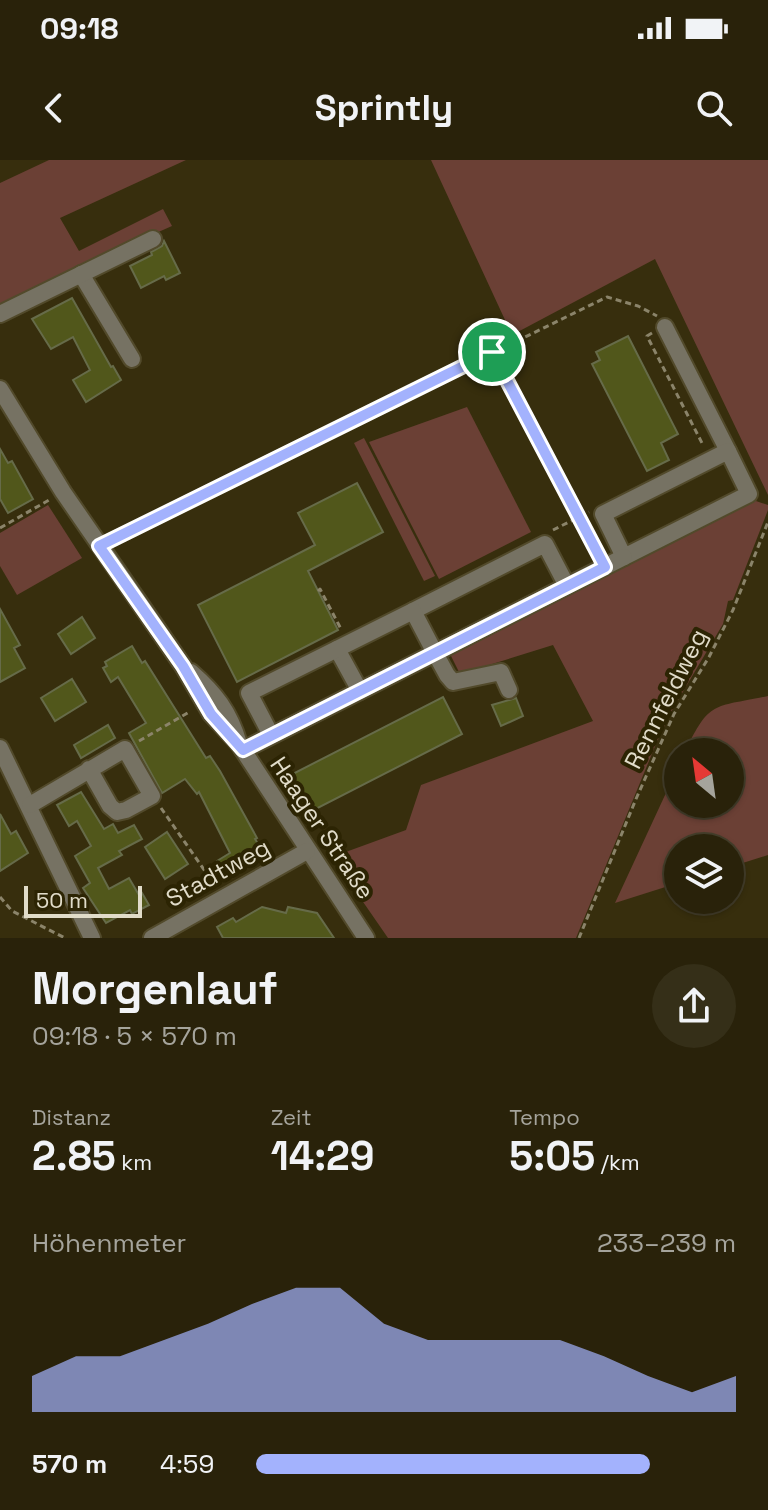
<!DOCTYPE html>
<html lang="de">
<head>
<meta charset="utf-8">
<style>
  body { margin:0; font-family:"Space Grotesk",sans-serif; background:#352f18; color:#f1f3f6; height:100vh; display:flex; flex-direction:column; font-size:30px; white-space:nowrap }
  * { box-sizing:border-box; margin:0 }
  p { font-size:26px; color:#a5a49c }
  .icon { flex:none; width:44px; height:44px; fill:none; stroke:currentColor; stroke-width:2; stroke-linecap:round; stroke-linejoin:round }
  .map { position:relative; height:778px; overflow:hidden }
  .sheet { display:flex; flex-direction:column; background:#29220a; flex:1 }
  .sheet>* { flex:none }
  .needle { width:52px; rotate:331deg }
  .controls { position:absolute; left:664px; top:578px; display:grid; gap:16px }
  .controls a { display:grid; place-items:center; width:80px; height:80px; border-radius:50%; background:#29220a; box-shadow:0 2px 6px #0004,0 0 0 2px #453f2b; font-size:40px }
  .scale { position:absolute; left:24px; bottom:20px; width:118px; box-sizing:border-box; padding-left:8px; border:4px solid #e1dcc9; border-top:0; font-size:22px; line-height:28px; white-space:nowrap; color:#e1dcc9; -webkit-text-stroke:6px #2c2403; paint-order:stroke }
  .pin { position:absolute; display:grid; place-items:center; width:68px; height:68px; color:#fff; margin:-34px; border:4px solid #fff; border-radius:50%; box-shadow:0 2px 8px #0007 }
  .round { display:grid; place-items:center; flex:none; width:84px; height:84px; border-radius:42px; background:#352f18 }
  .head { display:flex; align-items:center; justify-content:space-between; height:136px; padding:0 32px }
  h1 { font-size:44px; font-weight:800; line-height:60px }
  .stats { display:grid; grid-template-columns:repeat(3,1fr); gap:12px; height:136px; padding:8px 32px }
  .stats div { display:grid; align-content:center }
  .stats b { font-size:40px; font-weight:800 }
  .stats small { font-size:22px; font-weight:400 }
  .stats p { font-size:22px }
  .chart { height:224px; padding:16px 32px }
  .chart p { display:flex; justify-content:space-between }
  .chart svg { width:100%; height:144px; margin-top:8px; fill:#a3b2fd; opacity:.7 }
  ul { padding:0 32px; list-style:none; font-size:26px }
  li { display:grid; grid-template-columns:128px 96px 1fr; align-items:center; height:60px }
  li i { height:20px; border-radius:10px; background:#a3b2fd }
  .status { display:flex; justify-content:space-between; align-items:center; height:56px; padding:0 40px; background:#29220a; direction:ltr }
  .status svg { height:22px; fill:currentColor }
  header { display:flex; justify-content:space-between; align-items:center; height:104px; padding:0 32px; background:#29220a; font-size:36px; font-weight:800 }
  .map>svg:first-child { display:block }
  .green { fill:#6b4035 }
  .building { fill:#51571b; stroke:#666b49; stroke-width:2 }
  .lines { fill:none; stroke-linecap:round; stroke-linejoin:round }
  .minor-casing { stroke:#524a2b; stroke-width:20 }
  .path { stroke:#8b846a; stroke-width:3; stroke-dasharray:6 4; stroke-linecap:butt }
  .minor { stroke:#767263; stroke-width:16 }
  .route-casing { stroke:#fff; stroke-width:16 }
  .route { stroke:#a3b2fd; stroke-width:10 }
  .labels { text-anchor:middle; stroke-width:8; stroke-linejoin:round; paint-order:stroke }
  .street-label { font-size:24px; fill:#e1dcc9; stroke:#2c2403 }
</style>
</head>
<body>
<div class="status"><b>09:18</b><svg viewBox="0 0 49 12"><path d="M0 12V9h3v3zM5 12V6h3v6zM10 12V3h3v9zM15 12V0h3v12zM26 1h20v11H26zM47 4h2v5h-2z"/></svg></div>
<header><svg class="icon" aria-label="back" viewBox="0 0 24 24"><path d="M15 5l-7 7 7 7"/></svg>Sprintly<svg class="icon" aria-label="search" viewBox="0 0 24 24"><circle cx="10" cy="10" r="6"/><path d="M15 15l6 6"/></svg></header>
<div class="map">
<svg width="768" height="778" viewBox="0 0 768 778">
  <rect width="100%" height="100%" fill="#372e0d"/>
  <g class="green">
    <polygon points="49,0 186,0 60,58 79,91 163,49 172,66 59,116 0,146 0,23"/>
    <polygon points="431,0 768,0 768,335 655,99 512,175"/>
    <polygon points="467,247 531,372 439,419 369,282"/>
    <polygon points="364,278 435,416 424,421 354,283"/>
    <polygon points="753,340 768,345 768,350 733,440 728,441 723,464 671,552 656,584 576,778 388,778 332,697 406,670 421,625 593,561 553,485 460,514 449,492"/>
    <polygon points="48,345 82,398 17,435 0,406 0,373"/>
    <path d="M768,536V695L730,707V688H678V723L615,743L678,607V644H730V592H685C710,539 714,548 768,536Z"/>
  </g>
  <g class="building">
    <polygon points="164,81 180,113 166,120 164,116 141,128 130,106 152,95 151,92 162,86"/>
    <polygon points="72,138 111,207 113,206 121,220 86,242 73,220 90,210 73,177 51,189 32,159"/>
    <polygon points="628,176 678,274 661,283 669,300 647,311 592,204 600,200 596,192"/>
    <polygon points="0,289 8,303 12,301 33,339 8,353 0,339"/>
    <polygon points="357,323 383,372 308,411 338,470 237,522 198,445 315,385 298,353"/>
    <polygon points="0,449 20,485 14,488 25,508 0,522"/>
    <polygon points="82,457 95,478 71,494 58,474"/>
    <polygon points="132,486 142,503 145,501 206,598 210,596 220,611 257,678 255,679 262,690 224,712 217,701 230,693 199,632 197,634 185,619 162,633 129,573 146,563 118,517 111,522 103,508 107,506 105,502"/>
    <polygon points="72,519 86,542 55,561 41,538"/>
    <polygon points="443,537 462,574 304,655 286,630 281,620"/>
    <polygon points="516,538 523,556 501,566 492,545"/>
    <polygon points="108,565 115,578 81,598 74,585"/>
    <polygon points="81,632 104,669 113,664 118,673 134,665 142,679 119,691 122,695 98,708 109,729 129,718 139,735 142,733 149,745 132,754 130,750 106,763 83,728 90,723 75,696 91,686 77,661 69,666 57,645"/>
    <polygon points="0,654 11,674 16,671 28,693 0,711"/>
    <polygon points="167,672 188,704 165,719 145,687"/>
    <polygon points="262,747 286,753 288,747 317,753 334,778 223,778 217,767 233,758 236,762"/>
  </g>
  <g class="lines">
    <defs>
      <g id="minor">
        <polyline points="81,114 132,199"/>
        <polyline points="0,154 153,79"/>
        <polyline points="665,167 728,291"/>
        <polyline points="0,229 63,332 183,506 211,554 239,584 366,778"/>
        <polygon points="728,291 749,334 624,397 603,354"/>
        <polyline points="413,451 545,384 567,426"/>
        <polyline points="337,489 360,531"/>
        <path d="M191,512C215,533 230,552 239,584"/>
        <polyline points="509,530 501,512 453,522 447,515 435,493 624,397"/>
        <polyline points="0,588 92,778"/>
        <polyline points="243,590 435,493 413,451 249,533 271,575"/>
        <polyline points="30,645 125,589 152,636 126,650 117,652 110,646 89,609"/>
        <polyline points="152,778 307,691"/>
      </g>
    </defs>
    <use href="#minor" class="minor-casing"/>
    <g class="path">
      <polyline points="652,173 647,176 703,285"/>
      <polyline points="492,192 598,394"/>
      <polyline points="0,368 49,340"/>
      <polyline points="553,370 589,352"/>
      <polyline points="112,379 607,137 638,146 657,156"/>
      <polyline points="318,431 320,429 341,469"/>
      <polyline points="139,581 191,551"/>
      <polyline points="161,648 214,724"/>
      <polyline points="0,737 12,751 65,778"/>
      <polyline points="579,778 636,639 674,554 709,497 733,450 768,362"/>
    </g>
    <use href="#minor" class="minor"/>
  </g>
  <g class="lines">
    <defs>
      <polygon id="route" points="492,192 605,407 243,590 211,554 183,506 99,386"/>
    </defs>
    <use href="#route" class="route-casing"/>
    <use href="#route" class="route"/>
  </g>
  <g class="labels">
    <g class="street-label">
      <text transform="translate(666 539) rotate(-63)" y="8">Rennfeldweg</text>
      <text transform="translate(322 668) rotate(56)" y="8">Haager Straße</text>
      <text transform="translate(218 713) rotate(-29)" y="8">Stadtweg</text>
    </g>
  </g>
</svg>
<div class="controls">
<a><svg class="needle" viewBox="-14 -14 28 28"><path d="M0-13l5 13h-10z" fill="#e53935"/><path d="M0 13l5-13h-10z" fill="#a5a49c"/></svg></a>
<a><svg class="icon" aria-label="layers" viewBox="0 0 24 24"><path d="M12 4l9 5-9 5-9-5zM3 14l9 5 9-5"/></svg></a>
</div>
<div class="scale">50 m</div>
<div class="pin" style="left:492px;top:192px;background:#1e9e55"><svg class="icon" aria-label="arrive" viewBox="0 0 24 24"><path d="M6 21V4h12l-3 4 3 4H6"/></svg></div>
</div>
<section class="sheet">
<div class="head"><div><h1>Morgenlauf</h1><p>09:18 · 5 × 570 m</p></div><a class="round"><svg class="icon" aria-label="share" viewBox="0 0 24 24"><path d="M12 15V3M7 8l5-5 5 5M5 13v7h14v-7"/></svg></a></div>
<div class="stats">
<div><p>Distanz</p><b>2.85<small> km</small></b></div>
<div><p>Zeit</p><b>14:29</b></div>
<div><p>Tempo</p><b>5:05<small> /km</small></b></div>
</div>
<div class="chart"><p><span>Höhenmeter</span>233–239 m</p>
<svg viewBox="0 0 160 44" preserveAspectRatio="none"><path d="M0 44V33L10 27L20 27L30 22L40 17L50 11L60 6L70 6L80 17L90 22L100 22L110 22L120 22L130 27L140 33L150 38L160 33V44z"/></svg>
</div>
<ul>
<li><b>570 m</b>4:59<i style="width:82%"></i></li>
</ul>
</section>
</body>
</html>
